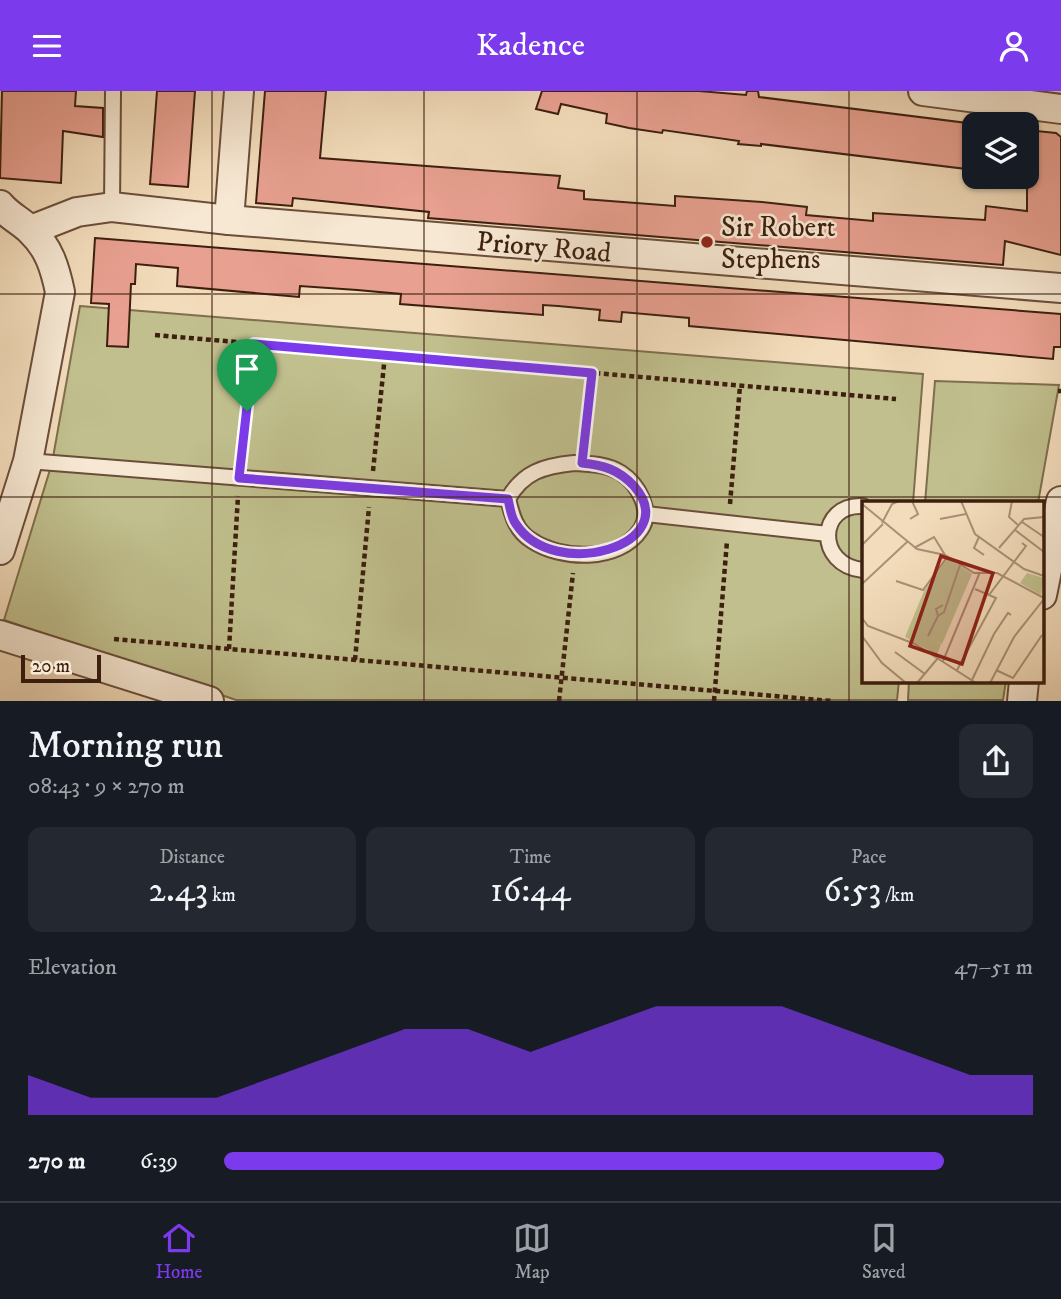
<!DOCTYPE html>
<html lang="en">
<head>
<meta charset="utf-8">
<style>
  body { margin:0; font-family:"IM FELL DW Pica",serif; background:#242831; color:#f1f3f6; height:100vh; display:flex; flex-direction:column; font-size:26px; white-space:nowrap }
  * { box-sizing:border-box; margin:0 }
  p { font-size:23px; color:#9ea1a6 }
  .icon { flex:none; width:38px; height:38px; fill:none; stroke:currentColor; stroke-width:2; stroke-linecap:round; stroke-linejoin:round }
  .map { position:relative; height:610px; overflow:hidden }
  .drawer { display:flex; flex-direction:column; background:#171b24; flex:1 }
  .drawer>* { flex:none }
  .buttons { position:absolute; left:962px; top:21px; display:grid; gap:14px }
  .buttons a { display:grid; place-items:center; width:77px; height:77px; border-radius:14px; background:#171b24; box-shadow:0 2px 5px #0004; font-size:35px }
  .scale { position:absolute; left:21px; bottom:18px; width:80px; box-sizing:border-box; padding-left:7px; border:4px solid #3d1f0f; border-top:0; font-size:19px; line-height:24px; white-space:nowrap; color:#3d1f0f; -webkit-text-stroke:5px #f7e8d3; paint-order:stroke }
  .pin { position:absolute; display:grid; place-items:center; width:60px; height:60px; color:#fff; margin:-72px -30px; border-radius:50% 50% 50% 0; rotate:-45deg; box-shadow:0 0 7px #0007 }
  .pin .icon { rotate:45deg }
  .round { display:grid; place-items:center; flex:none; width:74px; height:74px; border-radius:14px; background:#242831 }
  .summary { display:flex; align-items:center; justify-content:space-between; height:119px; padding:0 28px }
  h1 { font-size:38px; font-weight:600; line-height:52px }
  .metrics { display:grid; grid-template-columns:repeat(3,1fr); gap:10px; height:119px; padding:7px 28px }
  .metrics div { display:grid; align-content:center; border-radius:14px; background:#242831; text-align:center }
  .metrics b { font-size:35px; font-weight:600 }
  .metrics small { font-size:19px; font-weight:400 }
  .metrics p { font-size:19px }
  .chart { height:196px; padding:14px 28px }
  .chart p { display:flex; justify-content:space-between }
  .chart svg { width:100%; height:126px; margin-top:7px; fill:#7c3aed; opacity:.7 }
  ul { padding:0 28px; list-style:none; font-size:23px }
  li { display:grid; grid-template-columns:112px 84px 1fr; align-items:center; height:52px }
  li i { height:18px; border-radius:9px; background:#7c3aed }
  header { display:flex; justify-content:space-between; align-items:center; height:91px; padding:0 28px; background:#7c3aed; color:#fff; font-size:32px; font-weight:600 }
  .dock { display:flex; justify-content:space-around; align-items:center; height:98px; border-top:2px solid #363941; background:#171b24; font-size:19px; color:#9ea1a6 }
  .dock a { display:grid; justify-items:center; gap:4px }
  .dock .selected { color:#7c3aed }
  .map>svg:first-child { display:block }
  .green { fill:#c0bf8d; stroke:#7e6f4e; stroke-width:2 }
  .building { fill:#e8a090; stroke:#3d1f0f; stroke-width:2 }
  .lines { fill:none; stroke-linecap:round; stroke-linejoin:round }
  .service-casing { stroke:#6a4e3a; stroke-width:18 }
  .minor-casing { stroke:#6a4e3a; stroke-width:32 }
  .path { stroke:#3d1f0f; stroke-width:4.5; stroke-dasharray:5 3.5; stroke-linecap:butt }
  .service { stroke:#f7e8d3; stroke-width:14 }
  .minor { stroke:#f7e8d3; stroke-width:28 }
  .route-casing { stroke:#fff; stroke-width:14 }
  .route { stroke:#7c3aed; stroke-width:9 }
  .grid { fill:none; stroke:#3d1f0f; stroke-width:2; stroke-opacity:0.55 }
  .poi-dot { fill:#8f2418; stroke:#f7e8d3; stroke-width:2.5 }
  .labels { text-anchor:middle; stroke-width:5; stroke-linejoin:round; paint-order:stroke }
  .poi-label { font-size:28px; fill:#3d1f0f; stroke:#f7e8d3; text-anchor:start }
  .street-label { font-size:28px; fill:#3d1f0f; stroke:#f7e8d3 }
  .inset-road { fill:none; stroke:#aa9076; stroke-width:2 }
  .view { fill:#8f2418; fill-opacity:0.15; stroke:#8f2418; stroke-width:3.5 }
  .inset-edge { fill:none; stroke:#3d1f0f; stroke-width:3.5 }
</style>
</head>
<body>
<header><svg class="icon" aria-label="menu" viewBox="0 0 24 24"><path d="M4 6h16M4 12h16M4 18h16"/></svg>Kadence<svg class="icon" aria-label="person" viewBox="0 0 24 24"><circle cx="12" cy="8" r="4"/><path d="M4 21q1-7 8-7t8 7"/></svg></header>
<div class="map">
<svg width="1061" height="610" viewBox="0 0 1061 610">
  <rect width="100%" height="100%" fill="#f3dcbb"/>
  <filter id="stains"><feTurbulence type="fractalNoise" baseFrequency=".00286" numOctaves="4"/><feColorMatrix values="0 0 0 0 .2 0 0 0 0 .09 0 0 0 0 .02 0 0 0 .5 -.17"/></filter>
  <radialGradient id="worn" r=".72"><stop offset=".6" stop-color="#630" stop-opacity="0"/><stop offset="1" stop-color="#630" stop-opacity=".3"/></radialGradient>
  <g class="green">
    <polygon points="80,215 923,283 913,412 863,412 863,590 899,590 897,609 236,609 4,529 52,372"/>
    <polygon points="935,290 1059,294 1038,412 925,412"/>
    <polygon points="909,590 1006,590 1003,609 908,609"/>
  </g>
  <g class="building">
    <polygon points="2,0 76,0 75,15 103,17 103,46 63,40 61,92 0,87"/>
    <polygon points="157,0 195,0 188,96 150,93"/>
    <polygon points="265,0 326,0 320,67 560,85 558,97 584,100 584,108 675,115 675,105 762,111 807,116 806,124 873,130 873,122 985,129 986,115 1027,120 1027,39 1056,42 1061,46 1061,164 1005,150 1003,174 428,127 429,121 293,107 292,115 256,112"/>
    <polygon points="542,0 699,0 746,4 747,0 758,0 759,6 975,33 975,79 761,53 761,55 738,53 739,50 663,39 662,42 629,37 606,32 607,23 561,13 558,23 536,18"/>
    <polygon points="95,147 1061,223 1061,256 1054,256 1053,268 689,235 689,227 667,225 622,221 621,231 599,229 600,219 558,215 543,214 543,224 400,213 401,203 357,199 300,195 299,206 177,195 178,177 136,173 135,193 131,193 128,256 107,255 109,213 91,212"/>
  </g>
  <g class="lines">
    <defs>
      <g id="service">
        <polyline points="112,116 113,0"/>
        <polyline points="28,370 508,408"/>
        <path d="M574,372C590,373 607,373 621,382C638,393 653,420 641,438C619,472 560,469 531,449C516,440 512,424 508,408C523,381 544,375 574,372Z"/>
        <path d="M863,415C818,412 815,474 863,479"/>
        <polyline points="646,423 828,443"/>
      </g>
      <g id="minor">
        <polyline points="923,0 1061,18"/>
        <path d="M0,114C9,125 21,130 31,140C49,157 55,177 60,201L28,370L0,459"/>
        <polyline points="229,129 239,0"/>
        <polyline points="31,139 77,121 112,116 229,129 1061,197"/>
        <polyline points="1042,504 1061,410"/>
        <polyline points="0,544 209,610"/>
        <polyline points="1022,610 1024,590"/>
      </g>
    </defs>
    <use href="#service" class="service-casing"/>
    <use href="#minor" class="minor-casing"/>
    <g class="path">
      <polyline points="155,244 896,308"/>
      <polyline points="1058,300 1061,300"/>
      <polyline points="584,354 591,282"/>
      <polyline points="241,368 254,253"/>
      <polyline points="373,380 385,264"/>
      <polyline points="730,413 740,295"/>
      <polyline points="114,548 832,610"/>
      <polyline points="229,558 238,405"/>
      <polyline points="355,569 369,416"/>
      <polyline points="559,610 573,482"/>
      <polyline points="714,610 727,450"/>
    </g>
    <use href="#service" class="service"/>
    <use href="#minor" class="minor"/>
  </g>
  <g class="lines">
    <defs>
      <path id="route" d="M254,253L592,282L582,372C604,374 619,379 634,395C685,454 554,492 516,433C511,427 510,416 508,408L239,387Z"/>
    </defs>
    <use href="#route" class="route-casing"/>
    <use href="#route" class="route"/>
  </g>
  <path class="grid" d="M212,0V610M424,0V610M637,0V610M849,0V610M0,203H1061M0,406H1061"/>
  <circle class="poi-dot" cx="707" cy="151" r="7"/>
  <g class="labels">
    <g class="poi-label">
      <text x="721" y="145">Sir Robert<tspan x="721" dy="32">Stephens</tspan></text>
    </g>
    <g class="street-label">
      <text transform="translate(544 155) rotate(5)" y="10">Priory Road</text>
    </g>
  </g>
  <g transform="translate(862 410)">
    <rect width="182" height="182" fill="#f3dcbb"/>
    <path d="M86,57L110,73L80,143L71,139L79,143L75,154L43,136L62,90ZM165,72L182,77L179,94L158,82Z" fill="#c0bf8d"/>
    <path class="inset-road" d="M99,0L113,33L162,68L182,75M150,0L147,16L156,24M0,3L55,48L83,54L112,72H135L182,97M48,18L56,13L50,0M78,18L104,13M160,21L182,36M20,22L30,3L37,0M153,29L182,51M117,36L112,47L122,54M0,44L21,23M52,47L72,36L83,54M137,47L162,18L182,16M34,80L61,89L86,55M0,83L45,41M127,94L164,45L160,42M81,104L74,108L76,115L82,111L98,64M0,117L6,125L53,143L114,182M69,130L66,135L76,115M0,135L20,162L44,182M33,151L63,173M81,160L118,71M95,169L134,97L113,88M134,169L151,177L180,134M109,181L132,133L146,112L149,114M55,182L76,157M128,182L152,136L182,98"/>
    <path class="view" d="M79,55L131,72L100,163L48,145Z"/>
    <rect width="182" height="182" class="inset-edge"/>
  </g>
  <rect width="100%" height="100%" filter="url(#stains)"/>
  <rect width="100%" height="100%" fill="url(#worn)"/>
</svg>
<div class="buttons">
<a><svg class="icon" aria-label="layers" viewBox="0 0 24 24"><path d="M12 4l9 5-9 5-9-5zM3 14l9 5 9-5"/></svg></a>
</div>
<div class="scale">20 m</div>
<div class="pin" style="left:247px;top:320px;background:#1e9e55"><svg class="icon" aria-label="arrive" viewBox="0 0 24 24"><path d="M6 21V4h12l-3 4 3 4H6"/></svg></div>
</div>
<section class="drawer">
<div class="summary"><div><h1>Morning run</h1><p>08:43 · 9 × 270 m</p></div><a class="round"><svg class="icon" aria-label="share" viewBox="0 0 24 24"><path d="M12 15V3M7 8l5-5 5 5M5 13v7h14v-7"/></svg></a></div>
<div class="metrics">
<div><p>Distance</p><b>2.43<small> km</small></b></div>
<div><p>Time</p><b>16:44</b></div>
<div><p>Pace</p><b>6:53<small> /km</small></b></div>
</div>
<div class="chart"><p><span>Elevation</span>47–51 m</p>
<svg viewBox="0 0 160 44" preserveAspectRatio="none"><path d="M0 44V30L10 38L20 38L30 38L40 30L50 22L60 14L70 14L80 22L90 14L100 6L110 6L120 6L130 14L140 22L150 30L160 30V44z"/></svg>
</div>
<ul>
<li><b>270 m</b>6:39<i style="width:89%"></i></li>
</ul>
</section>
<nav class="dock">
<a class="selected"><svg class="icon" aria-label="home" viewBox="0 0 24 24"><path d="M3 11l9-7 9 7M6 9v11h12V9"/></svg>Home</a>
<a><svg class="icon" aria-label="map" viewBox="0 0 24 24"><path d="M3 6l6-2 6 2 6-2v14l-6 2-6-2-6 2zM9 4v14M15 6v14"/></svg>Map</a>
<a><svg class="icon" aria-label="saved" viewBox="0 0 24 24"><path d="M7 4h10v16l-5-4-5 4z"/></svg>Saved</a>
</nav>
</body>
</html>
